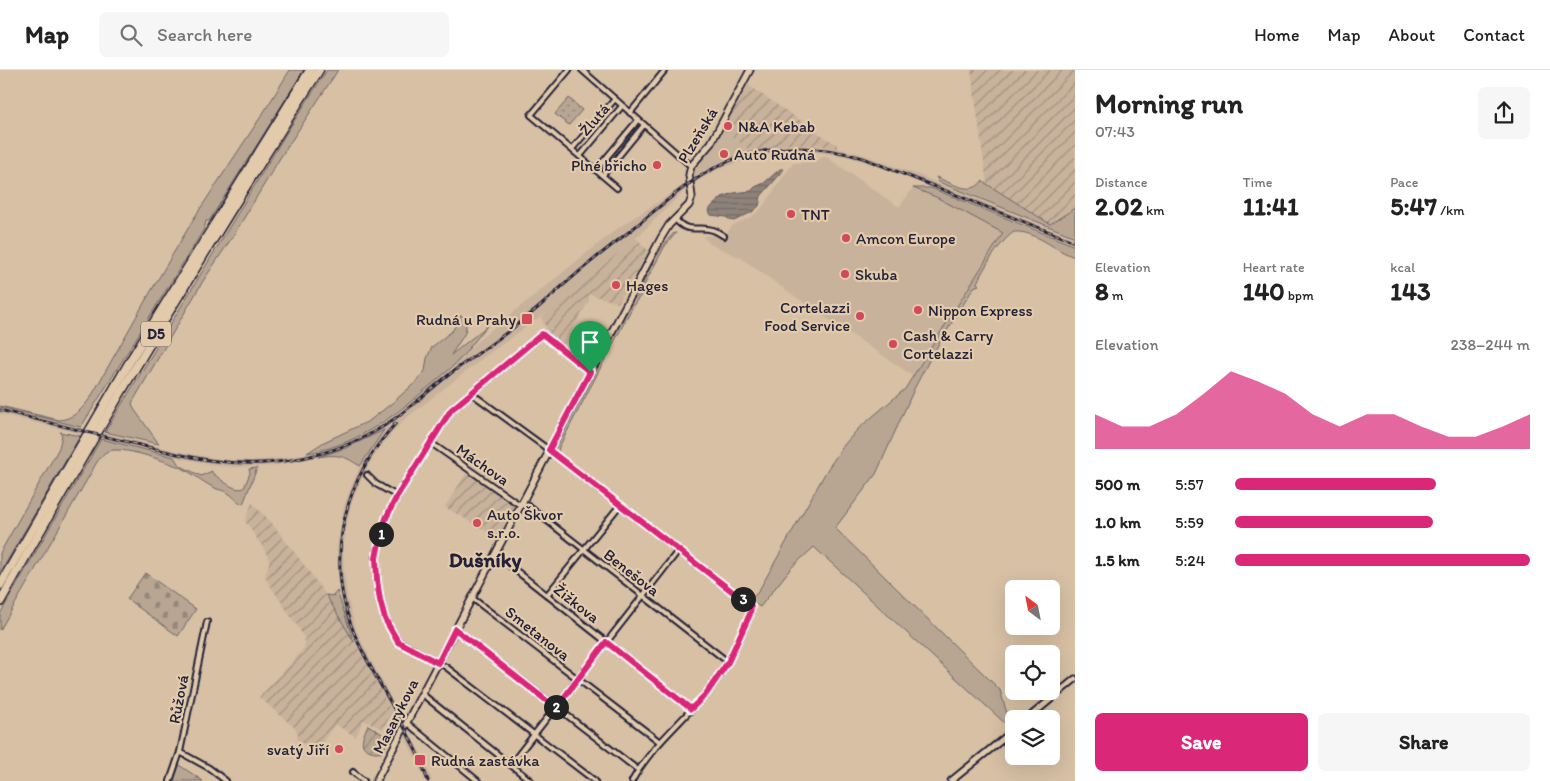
<!DOCTYPE html>
<html lang="en">
<head>
<meta charset="utf-8">
<style>
  body { margin:0; font-family:Itim,sans-serif; background:#f6f6f6; color:#222; height:100vh; display:flex; flex-direction:column; font-size:19px; white-space:nowrap }
  * { box-sizing:border-box; margin:0 }
  p { font-size:16px; color:#767676 }
  .icon { flex:none; width:28px; height:28px; fill:none; stroke:currentColor; stroke-width:2; stroke-linecap:round; stroke-linejoin:round }
  .map { position:relative; flex:1; overflow:hidden }
  .side { display:flex; flex-direction:column; background:#fff; width:475px }
  .side>* { flex:none }
  .needle { width:32px; rotate:328deg }
  .buttons { position:absolute; left:1005px; top:510px; display:grid; gap:10px }
  .buttons a { display:grid; place-items:center; width:55px; height:55px; border-radius:8px; background:#fff; box-shadow:0 5px 20px #0002; font-size:25px }
  .pin { position:absolute; display:grid; place-items:center; width:42px; height:42px; color:#fff; margin:-51px -21px; border-radius:50% 50% 50% 0; rotate:-45deg; box-shadow:0 0 5px #0007 }
  .pin .icon { rotate:45deg }
  .km { position:absolute; width:25px; height:25px; margin:-12px; border-radius:50%; background:#222; color:#fff; font-size:14px; line-height:25px; text-align:center }
  .round { display:grid; place-items:center; flex:none; width:52px; height:52px; border-radius:8px; background:#f6f6f6 }
  .overview { display:flex; align-items:center; justify-content:space-between; height:85px; padding:0 20px }
  h1 { font-size:28px; font-weight:700; line-height:38px }
  .figures { display:grid; grid-template-columns:repeat(3,1fr); gap:8px; height:85px; padding:5px 20px }
  .figures div { display:grid; align-content:center }
  .figures b { font-size:25px; font-weight:700 }
  .figures small { font-size:14px; font-weight:400 }
  .figures p { font-size:14px }
  .chart { height:140px; padding:10px 20px }
  .chart p { display:flex; justify-content:space-between }
  .chart svg { width:100%; height:90px; margin-top:5px; fill:#db2777; opacity:.7 }
  .cta { display:flex; gap:10px; margin-top:auto; padding:10px 20px }
  .cta a { flex:1; height:58px; border-radius:8px; background:#db2777; color:#fff; font-size:20px; font-weight:700; line-height:58px; text-align:center }
  .cta a+a { background:#f6f6f6; color:#222 }
  ul { padding:0 20px; list-style:none; font-size:16px }
  li { display:grid; grid-template-columns:80px 60px 1fr; align-items:center; height:38px }
  li i { height:12px; border-radius:6px; background:#db2777 }
  header { display:flex; align-items:center; gap:30px; box-sizing:border-box; height:70px; padding:0 25px; background:#fff; border-bottom:1px solid #e0e0e0 }
  header strong { font-size:24px }
  nav { display:flex; gap:28px; margin-inline-start:auto; font-size:18px }
  .search { width:350px; height:45px; background:#f6f6f6; display:flex; align-items:center; gap:12px; box-sizing:border-box; padding:0 18px; border-radius:8px; color:#767676; font-size:19px }
  main { display:flex; flex:1; min-height:0 }
  .map>svg:first-child { display:block }
  .built { fill:#c8b29b }
  .industrial { fill:url(#industrial-furrows) }
  .grass { fill:#b8a693; stroke:#6d6467 }
  .forest { fill:url(#forest-firs); stroke:#6d6467 }
  .cemetery { fill:url(#cemetery-stones); stroke:#6d6467 }
  .park { fill:url(#park-dots); stroke:#6d6467 }
  .garden { fill:url(#garden-furrows); stroke:#6d6467 }
  .water { fill:url(#water-rules); stroke:#635c61 }
  .lines { fill:none; stroke-linecap:round; stroke-linejoin:round }
  .minor-casing { stroke:#22223b; stroke-width:8 }
  .tertiary-casing { stroke:#22223b; stroke-width:9 }
  .secondary-casing { stroke:#22223b; stroke-width:9 }
  .motorway-casing { stroke:#22223b; stroke-width:11 }
  .minor { stroke:#e2caab; stroke-width:4 }
  .tertiary { stroke:#e2caab; stroke-width:5 }
  .secondary { stroke:#e2caab; stroke-width:5.5 }
  .motorway { stroke:#e2caab; stroke-width:8 }
  .rail-casing { stroke:#22223b; stroke-width:3 }
  .rail { stroke:#e2caab; stroke-width:1; stroke-dasharray:4; stroke-linecap:butt }
  .route-casing { stroke:#fff; stroke-width:10 }
  .route { stroke:#db2777; stroke-width:6 }
  .poi-dot { fill:#d1495b; stroke:#e2caab; stroke-width:2 }
  .labels { text-anchor:middle; stroke-width:4.5; stroke-linejoin:round; paint-order:stroke }
  .shield { fill:#e2caab; stroke:#5c545d; stroke-width:1 }
  .shield-label { font-size:15px; font-weight:bold; fill:#22223b }
  .street-label { font-size:16px; fill:#22223b; stroke:#e2caab }
  .poi-label { font-size:16px; fill:#22223b; stroke:#e2caab; text-anchor:start }
  .district-label { font-size:21px; font-weight:bold; fill:#22223b; stroke:#e2caab }
</style>
</head>
<body>
<header>
<strong>Map</strong>
<div class="search"><svg class="icon" aria-label="search" viewBox="0 0 24 24"><circle cx="10" cy="10" r="6"/><path d="M15 15l6 6"/></svg>Search here</div>
<nav><a>Home</a><a>Map</a><a>About</a><a>Contact</a></nav>
</header>
<main>
<div class="map">
<svg width="1075" height="711" viewBox="0 0 1075 711">
  <defs>
    <pattern id="industrial-furrows" width="10" height="10" patternUnits="userSpaceOnUse" patternTransform="scale(1.25)"><rect width="10" height="10" fill="#c8b29b"/><path d="M-1 1l2-2M0 10L10 0M9 11l2-2" fill="none" stroke="#a29080"/></pattern>
    <pattern id="forest-firs" width="22" height="20" patternUnits="userSpaceOnUse" patternTransform="scale(1.25)"><rect width="22" height="20" fill="#b8a693"/><path d="M5 1l3.5 6h-7zM16 11l3.5 6h-7z" fill="#958779"/></pattern>
    <pattern id="cemetery-stones" width="16" height="16" patternUnits="userSpaceOnUse" patternTransform="scale(1.25)"><rect width="16" height="16" fill="#b8a693"/><path d="M2 7V4a2 2 0 0 1 4 0v3zM10 15v-3a2 2 0 0 1 4 0v3z" fill="#958779"/></pattern>
    <pattern id="park-dots" width="8" height="8" patternUnits="userSpaceOnUse" patternTransform="scale(1.25)"><rect width="8" height="8" fill="#b8a693"/><path d="M2 2h.1M6 6h.1" fill="none" stroke="#958779" stroke-width="1.8" stroke-linecap="round"/></pattern>
    <pattern id="garden-furrows" width="10" height="10" patternUnits="userSpaceOnUse" patternTransform="scale(1.25)"><rect width="10" height="10" fill="#b8a693"/><path d="M-1 1l2-2M0 10L10 0M9 11l2-2" fill="none" stroke="#958779"/></pattern>
    <pattern id="water-rules" width="6" height="5" patternUnits="userSpaceOnUse" patternTransform="scale(1.25)"><rect width="6" height="5" fill="#8f827a"/><path d="M0 2.5h6" fill="none" stroke="#746a65"/></pattern>
  </defs>
  <rect width="100%" height="100%" fill="#d7c0a4"/>
  <filter id="ink" filterUnits="userSpaceOnUse"><feTurbulence type="fractalNoise" baseFrequency=".02" numOctaves="2"/><feDisplacementMap in="SourceGraphic" scale="10" xChannelSelector="R" yChannelSelector="G"/><feConvolveMatrix kernelMatrix="1 2 1 2 8 2 1 2 1" color-interpolation-filters="sRGB"/></filter>
  <g filter="url(#ink)">
    <g class="built">
      <polygon points="721,59 751,81 773,76 803,74 833,77 864,85 921,106 1075,169 1075,176 878,96 846,86 818,82 789,81 750,88 717,100 698,111 683,122 636,168 547,242 487,285 405,349 380,377 365,401 355,424 350,438 345,465 343,478 344,502 348,531 356,559 369,587 423,688 432,711 425,711 417,691 356,574 346,548 339,519 337,478 344,436 359,398 383,361 346,378 318,387 274,396 236,397 220,396 184,389 0,344 0,337 185,383 220,389 250,391 290,387 316,381 344,372 372,359 396,344 438,309 480,269 618,158 669,125 692,108 691,101 713,75"/>
      <polygon points="825,86 899,137 913,118 936,127 1003,162 913,306 790,223 741,188 710,174 703,166 715,165 722,169 733,155 751,147 761,139 793,93 814,92"/>
    </g>
    <g class="industrial">
      <polygon points="971,0 1075,0 1075,138 1057,151 1050,154 987,114"/>
      <polygon points="748,15 829,70 837,74 837,78 819,75 789,74 751,81 721,59"/>
      <polygon points="636,168 649,181 618,233 589,224 589,231 562,277 548,264 546,257 541,248 547,242"/>
      <polygon points="467,402 515,435 498,468 445,437"/>
      <polygon points="252,433 271,452 311,504 326,525 356,574 392,643 383,659 363,650 356,667 335,654 315,682 297,669 298,665 296,659 259,627 294,590 304,578 305,573 304,568 298,557 265,508 269,492 268,487 264,479 245,451"/>
    </g>
    <g class="grass">
      <path d="M290,0H304L209,151H206L204,159L81,357L0,337V336L59,350C74,349 83,338 91,327L144,233L196,145L262,45Z"/>
      <polygon points="327,0 338,0 280,88 235,163 203,211 132,333 134,339 159,374 105,362 287,62"/>
      <path d="M936,107C949,112 972,127 982,111L1050,154L1075,138V167L939,112Z"/>
      <path d="M913,118H931L1075,176V187C1055,181 1035,160 1014,162C1002,169 982,200 977,213L979,215L974,217L932,285L915,317L876,404L835,458L1000,620L1011,657L1010,658L814,477L791,498L760,537L745,527L752,528L758,522L827,400L844,375L858,359L905,319L1003,163L936,127Z"/>
      <path d="M674,163H676L665,176L646,211L642,224L634,234L559,377L558,384L553,381L593,307L629,235L636,227H637L640,223L641,224C640,210 662,174 674,163Z"/>
      <path d="M461,245L467,251L465,263L451,285L487,256C477,268 468,280 458,291C448,301 437,310 426,319C391,349 353,376 307,383L324,372L369,351L391,334L416,312L425,301L427,288L432,277L453,260Z"/>
      <path d="M384,360L360,396C343,385 338,384 318,387L346,378Z"/>
      <polygon points="60,362 80,366 0,503 0,483 59,378 62,365"/>
      <path d="M101,369L174,387L179,395L201,406L212,401V403C221,409 234,422 244,418L250,403L249,399L257,398L243,434C236,432 234,426 228,423C225,421 221,420 217,419C205,414 195,405 184,399C168,392 120,374 106,382C98,387 93,400 88,408L0,560V544Z"/>
      <polygon points="337,521 354,572 326,525 333,526"/>
    </g>
    <polygon class="forest" points="179,695 203,711 174,711"/>
    <polygon class="cemetery" points="145,503 196,539 178,566 127,529"/>
    <polygon class="park" points="569,28 582,40 569,55 555,44"/>
    <path class="garden" d="M368,655L390,669L381,683C359,680 359,674 368,655Z"/>
    <polygon class="water" points="780,99 783,99 783,101 761,126 759,136 752,142 734,151 730,150 726,147 711,145 709,141 711,137 722,127 734,123 751,121 755,117 764,113"/>
    <g class="lines">
      <defs>
        <g id="minor">
          <polyline points="569,0 531,45 617,118"/>
          <polyline points="582,0 691,96"/>
          <polyline points="630,43 665,0"/>
          <polyline points="572,79 615,29"/>
          <polyline points="580,86 622,36"/>
          <polyline points="596,100 638,50"/>
          <polyline points="603,105 644,55"/>
          <path d="M675,149C689,165 697,155 713,160C717,161 720,164 724,166"/>
          <polyline points="590,302 542,264 451,340 397,426 386,448 380,468 376,488 377,510 380,530 385,549 398,571 446,597 595,711"/>
          <path d="M471,323L549,380L751,536L750,544C738,572 726,599 707,622C682,652 651,676 632,711"/>
          <polyline points="431,373 517,433 527,435 728,592"/>
          <polyline points="367,405 376,414 397,426"/>
          <polyline points="495,484 691,639"/>
          <polyline points="547,525 620,435"/>
          <polyline points="472,528 660,672"/>
          <polyline points="455,559 638,700"/>
          <polyline points="422,624 531,711"/>
          <polyline points="407,653 478,711"/>
          <polyline points="180,682 209,698 226,711"/>
          <polyline points="511,694 678,481"/>
          <polyline points="353,702 364,711"/>
          <polyline points="170,711 180,682 207,552"/>
        </g>
        <g id="tertiary">
          <polyline points="1027,649 1075,609"/>
          <polyline points="951,711 1014,660"/>
        </g>
        <polyline id="secondary" points="376,711 661,168 669,155 689,135 692,127 689,105 691,96 711,73 750,0"/>
        <g id="motorway">
          <polyline points="0,515 133,286 310,0"/>
          <path d="M0,532C101,352 208,174 319,0"/>
        </g>
      </defs>
      <use href="#minor" class="minor-casing"/>
      <use href="#tertiary" class="tertiary-casing"/>
      <use href="#secondary" class="secondary-casing"/>
      <use href="#motorway" class="motorway-casing"/>
      <use href="#minor" class="minor"/>
      <use href="#tertiary" class="tertiary"/>
      <use href="#secondary" class="secondary"/>
      <use href="#motorway" class="motorway"/>
      <defs>
        <g id="rail">
          <path d="M0,340C43,351 85,362 128,372C183,386 233,400 291,390C327,384 364,371 394,349C415,334 434,316 455,300C481,281 508,263 533,242C547,231 559,218 573,207C591,191 611,176 630,161C661,136 691,107 729,91C772,74 819,75 863,88L1075,172"/>
          <path d="M396,353C340,414 323,496 358,572C380,619 412,662 428,711"/>
        </g>
      </defs>
      <use href="#rail" class="rail-casing"/>
      <use href="#rail" class="rail"/>
    </g>
  </g>
  <g class="lines" filter="url(#ink)">
    <defs>
      <polygon id="route" points="542,264 590,302 549,380 751,536 750,544 728,592 706,624 691,639 606,572 556,638 455,559 438,593 398,572 385,549 380,530 377,510 376,488 380,468 386,448 397,426 451,340"/>
    </defs>
    <use href="#route" class="route-casing"/>
    <use href="#route" class="route"/>
  </g>
  <g class="poi-dot">
    <circle cx="728" cy="56" r="5"/>
    <circle cx="724" cy="84" r="5"/>
    <circle cx="657" cy="95" r="5"/>
    <circle cx="791" cy="144" r="5"/>
    <circle cx="846" cy="168" r="5"/>
    <circle cx="845" cy="204" r="5"/>
    <circle cx="616" cy="215" r="5"/>
    <circle cx="918" cy="240" r="5"/>
    <circle cx="860" cy="246" r="5"/>
    <rect x="521" y="243" width="12" height="12" rx="2.5"/>
    <circle cx="893" cy="274" r="5"/>
    <circle cx="477" cy="453" r="5"/>
    <circle cx="339" cy="679" r="5"/>
    <rect x="414" y="684" width="12" height="12" rx="2.5"/>
  </g>
  <g class="labels">
    <rect class="shield" x="141" y="251.5" width="30" height="25" rx="4"/>
    <g class="shield-label">
      <text x="156" y="269">D5</text>
    </g>
    <g class="street-label">
      <text transform="translate(594 49) rotate(-50)" y="6">Žlutá</text>
      <text transform="translate(697 65) rotate(-59)" y="6">Plzeňská</text>
      <text transform="translate(483 394) rotate(35)" y="6">Máchova</text>
      <text transform="translate(632 502) rotate(38)" y="6">Benešova</text>
      <text transform="translate(577 533) rotate(38)" y="6">Žižkova</text>
      <text transform="translate(538 563) rotate(38)" y="6">Smetanova</text>
      <text transform="translate(178 629) rotate(-79)" y="6">Růžová</text>
      <text transform="translate(395 646) rotate(-63)" y="6">Masarykova</text>
    </g>
    <g class="poi-label">
      <text x="738" y="62">N&amp;A Kebab</text>
      <text x="734" y="90">Auto Rudná</text>
      <text x="647" y="101" text-anchor="end">Plné břicho</text>
      <text x="801" y="150">TNT</text>
      <text x="856" y="174">Amcon Europe</text>
      <text x="855" y="210">Skuba</text>
      <text x="626" y="221">Hages</text>
      <text x="850" y="243" text-anchor="end">Cortelazzi<tspan x="850" dy="18">Food Service</tspan></text>
      <text x="928" y="246">Nippon Express</text>
      <text x="516" y="255" text-anchor="end">Rudná u Prahy</text>
      <text x="903" y="271">Cash &amp; Carry<tspan x="903" dy="18">Cortelazzi</tspan></text>
      <text x="487" y="450">Auto Škvor<tspan x="487" dy="18">s.r.o.</tspan></text>
      <text x="329" y="685" text-anchor="end">svatý Jiří</text>
      <text x="431" y="696">Rudná zastávka</text>
    </g>
    <g class="district-label">
      <text x="485" y="497">Dušníky</text>
    </g>
  </g>
</svg>
<div class="buttons">
<a><svg class="needle" viewBox="-14 -14 28 28"><path d="M0-13l5 13h-10z" fill="#e53935"/><path d="M0 13l5-13h-10z" fill="#767676"/></svg></a>
<a><svg class="icon" aria-label="locate" viewBox="0 0 24 24"><circle cx="12" cy="12" r="6"/><path d="M12 2v4M12 18v4M2 12h4M18 12h4"/></svg></a>
<a><svg class="icon" aria-label="layers" viewBox="0 0 24 24"><path d="M12 4l9 5-9 5-9-5zM3 14l9 5 9-5"/></svg></a>
</div>
<div class="pin" style="left:590px;top:302px;background:#1e9e55"><svg class="icon" aria-label="arrive" viewBox="0 0 24 24"><path d="M6 21V4h12l-3 4 3 4H6"/></svg></div>
<b class="km" style="left:381px;top:464px">1</b>
<b class="km" style="left:556px;top:637px">2</b>
<b class="km" style="left:743px;top:529px">3</b>
</div>
<section class="side">
<div class="overview"><div><h1>Morning run</h1><p>07:43</p></div><a class="round"><svg class="icon" aria-label="share" viewBox="0 0 24 24"><path d="M12 15V3M7 8l5-5 5 5M5 13v7h14v-7"/></svg></a></div>
<div class="figures">
<div><p>Distance</p><b>2.02<small> km</small></b></div>
<div><p>Time</p><b>11:41</b></div>
<div><p>Pace</p><b>5:47<small> /km</small></b></div>
</div>
<div class="figures">
<div><p>Elevation</p><b>8<small> m</small></b></div>
<div><p>Heart rate</p><b>140<small> bpm</small></b></div>
<div><p>kcal</p><b>143</b></div>
</div>
<div class="chart"><p><span>Elevation</span>238–244 m</p>
<svg viewBox="0 0 160 44" preserveAspectRatio="none"><path d="M0 44V27L10 33L20 33L30 27L40 17L50 6L60 11L70 17L80 27L90 33L100 27L110 27L120 33L130 38L140 38L150 33L160 27V44z"/></svg>
</div>
<ul>
<li><b>500 m</b>5:57<i style="width:68%"></i></li>
<li><b>1.0 km</b>5:59<i style="width:67%"></i></li>
<li><b>1.5 km</b>5:24<i style="width:100%"></i></li>
</ul>
<div class="cta"><a>Save</a><a>Share</a></div>
</section>
</main>
</body>
</html>
